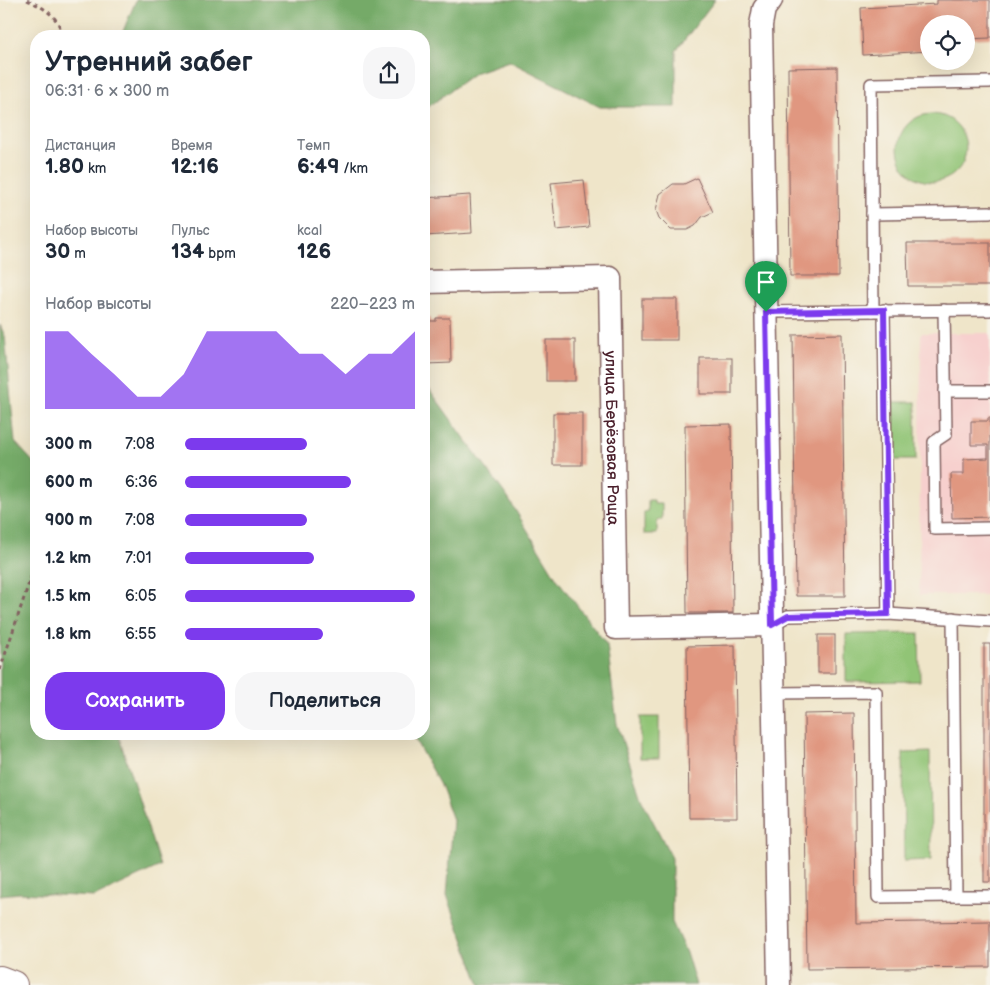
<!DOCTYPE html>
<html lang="ru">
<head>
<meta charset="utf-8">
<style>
  body { margin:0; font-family:"Balsamiq Sans",sans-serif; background:#f6f6f7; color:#1f2937; height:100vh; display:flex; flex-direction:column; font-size:19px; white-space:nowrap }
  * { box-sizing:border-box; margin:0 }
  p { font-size:16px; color:#747a83 }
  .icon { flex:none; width:28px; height:28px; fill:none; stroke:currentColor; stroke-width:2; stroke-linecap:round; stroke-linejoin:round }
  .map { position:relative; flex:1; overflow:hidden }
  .details { position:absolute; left:30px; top:30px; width:400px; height:710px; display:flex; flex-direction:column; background:#fff; border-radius:20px; box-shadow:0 5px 20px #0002 }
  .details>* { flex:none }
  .fabs { position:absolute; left:920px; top:15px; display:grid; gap:10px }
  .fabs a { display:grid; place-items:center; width:55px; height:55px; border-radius:50%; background:#fff; box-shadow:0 5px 20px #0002; font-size:25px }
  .pin { position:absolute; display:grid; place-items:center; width:42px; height:42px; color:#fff; margin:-51px -21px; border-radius:50% 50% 50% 0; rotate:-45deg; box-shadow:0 0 5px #0007 }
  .pin .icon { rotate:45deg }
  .round { display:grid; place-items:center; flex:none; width:52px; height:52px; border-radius:20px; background:#f6f6f7 }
  .overview { display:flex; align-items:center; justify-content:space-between; height:85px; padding:0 15px }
  h1 { font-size:28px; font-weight:700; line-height:38px }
  .stats { display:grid; grid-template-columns:repeat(3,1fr); gap:8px; height:85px; padding:5px 15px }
  .stats div { display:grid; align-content:center }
  .stats b { font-size:21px; font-weight:700 }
  .stats small { font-size:14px; font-weight:400 }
  .stats p { font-size:14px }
  .chart { height:140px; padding:10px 15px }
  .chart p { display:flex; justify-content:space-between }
  .chart svg { width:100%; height:90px; margin-top:5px; fill:#7c3aed; opacity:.7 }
  .cta { display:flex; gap:10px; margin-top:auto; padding:10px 15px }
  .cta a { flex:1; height:58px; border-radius:20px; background:#7c3aed; color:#fff; font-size:20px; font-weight:700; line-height:58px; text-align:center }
  .cta a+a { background:#f6f6f7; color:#1f2937 }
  ul { padding:0 15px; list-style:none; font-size:16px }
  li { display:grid; grid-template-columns:80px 60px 1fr; align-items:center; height:38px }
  li i { height:12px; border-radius:6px; background:#7c3aed }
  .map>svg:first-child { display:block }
  .built { fill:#f7d0ce }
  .green { fill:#91c476; stroke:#6e7250 }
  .forest { fill:#74aa67; stroke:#5f6449 }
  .building { fill:#e09780 }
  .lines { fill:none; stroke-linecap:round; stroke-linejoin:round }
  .service-casing { stroke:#846462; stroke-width:14 }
  .minor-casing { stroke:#846462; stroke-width:25 }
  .primary-casing { stroke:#846462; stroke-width:30 }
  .path { stroke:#846462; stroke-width:3; stroke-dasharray:4 4; stroke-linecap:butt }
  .service { stroke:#fff; stroke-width:11 }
  .minor { stroke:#fff; stroke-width:22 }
  .primary { stroke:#fff; stroke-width:28 }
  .route-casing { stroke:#fff; stroke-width:10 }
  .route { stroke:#7c3aed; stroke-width:6 }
  .labels { text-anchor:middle; stroke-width:4.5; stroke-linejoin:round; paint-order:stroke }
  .street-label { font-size:16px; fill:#4a1f2b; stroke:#f7f3e8 }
</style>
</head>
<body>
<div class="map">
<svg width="990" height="985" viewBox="0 0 990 985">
  <rect width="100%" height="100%" fill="#f7f3e8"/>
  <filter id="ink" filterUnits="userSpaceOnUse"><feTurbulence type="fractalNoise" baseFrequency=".02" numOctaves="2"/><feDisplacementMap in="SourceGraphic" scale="10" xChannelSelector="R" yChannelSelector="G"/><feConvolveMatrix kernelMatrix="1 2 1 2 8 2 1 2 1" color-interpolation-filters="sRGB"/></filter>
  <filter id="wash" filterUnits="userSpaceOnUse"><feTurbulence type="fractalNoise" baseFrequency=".0096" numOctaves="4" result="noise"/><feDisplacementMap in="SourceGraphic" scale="20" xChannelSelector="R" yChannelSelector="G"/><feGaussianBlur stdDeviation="1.12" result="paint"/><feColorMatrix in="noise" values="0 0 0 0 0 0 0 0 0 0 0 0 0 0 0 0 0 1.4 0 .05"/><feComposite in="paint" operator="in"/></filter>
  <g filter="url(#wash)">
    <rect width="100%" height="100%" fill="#efe5c9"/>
    <polygon class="built" points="921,333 990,333 990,595 919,595"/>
    <g class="green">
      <circle cx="932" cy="148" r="34"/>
      <rect x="891" y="402" width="25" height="58"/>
      <polygon points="648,500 654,500 654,504 662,504 662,520 657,520 657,534 644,534 644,512 648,512"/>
      <polygon points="919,633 920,681 846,682 846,634"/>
      <rect x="640" y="717" width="19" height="41"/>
      <polygon points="930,752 931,860 904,861 903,753"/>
    </g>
    <g class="forest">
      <polygon points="136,0 715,0 676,51 676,107 600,107 509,61 474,73 424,110 424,36 121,36"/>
      <polygon points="0,325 5,336 15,442 36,465 36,734 118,734 160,866 94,897 20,893 0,895"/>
      <polygon points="424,382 508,498 557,579 607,645 617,724 641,798 672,858 672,922 687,955 696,985 480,985 447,895 453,820 441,787 412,734 424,734"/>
    </g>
    <g id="blocks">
      <g class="building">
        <polygon points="937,0 990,0 990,38 966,39 966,24 929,24 929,51 863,55 861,8 937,4"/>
        <polygon points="837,67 839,276 790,276 788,68"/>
        <polygon points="697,178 713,212 702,217 695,226 687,230 671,230 659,218 656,210 660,194 673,184 684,184"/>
        <polygon points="584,180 589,227 556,230 551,183"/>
        <polygon points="470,195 472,233 424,236 424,198"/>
        <polygon points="907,243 990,243 990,286 908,286"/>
        <rect x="642" y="299" width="35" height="41"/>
        <polygon points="424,318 430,318 430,321 436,321 436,318 450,318 451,363 427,364"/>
        <polygon points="842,334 845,596 796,596 793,335"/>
        <rect x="546" y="340" width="29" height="41"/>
        <rect x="700" y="358" width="32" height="36"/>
        <rect x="553" y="413" width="29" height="52"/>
        <polygon points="988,418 990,418 990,517 952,518 951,474 964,474 964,459 988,458 988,445 971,445 971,421 988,421"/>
        <polygon points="731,424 733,613 687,613 685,425"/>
        <rect x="818" y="635" width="17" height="38"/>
        <rect x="984" y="644" width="6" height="238"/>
        <polygon points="735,645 737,818 689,818 687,646"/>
        <polygon points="854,713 856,923 990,921 990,967 807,969 804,714"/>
      </g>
    </g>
  </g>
  <g filter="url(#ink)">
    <use href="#blocks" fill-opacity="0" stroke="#846462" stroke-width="1"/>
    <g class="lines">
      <defs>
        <g id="service">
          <polyline points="872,214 990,212"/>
          <polyline points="884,310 888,614"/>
          <polyline points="944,310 946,434 934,442 935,529 990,528"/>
          <polyline points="873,311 871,84 990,82"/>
          <polyline points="767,312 990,310"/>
          <polyline points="945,391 990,391"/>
          <polyline points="953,618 956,896 990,896"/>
          <polyline points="772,625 788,616 888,614 990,621"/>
          <polyline points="773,693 876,692 878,897 956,896"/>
        </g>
        <g id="minor">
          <polyline points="771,0 764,9 761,25 779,985"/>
          <path id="s1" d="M424,282L610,278L616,628L772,625"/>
        </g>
        <polyline id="primary" points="0,980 13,985"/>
      </defs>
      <use href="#service" class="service-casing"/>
      <use href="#minor" class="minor-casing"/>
      <use href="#primary" class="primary-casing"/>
      <g class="path">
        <path d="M27,0C45,8 58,16 63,36"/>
        <polyline points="0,670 36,562"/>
      </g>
      <use href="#service" class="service"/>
      <use href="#minor" class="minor"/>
      <use href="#primary" class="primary"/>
    </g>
  </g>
  <g class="lines" filter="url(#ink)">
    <defs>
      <polygon id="route" points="884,310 888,614 788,616 772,625 766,312"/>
    </defs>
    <use href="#route" class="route-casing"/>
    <use href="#route" class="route"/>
  </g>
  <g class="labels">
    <g class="street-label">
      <text dy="6" stroke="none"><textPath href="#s1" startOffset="346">улица Берёзовая Роща</textPath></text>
    </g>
  </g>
</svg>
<div class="fabs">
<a><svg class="icon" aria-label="locate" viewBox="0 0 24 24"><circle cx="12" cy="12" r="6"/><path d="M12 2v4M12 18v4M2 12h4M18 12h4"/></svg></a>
</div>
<div class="pin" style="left:766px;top:312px;background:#1e9e55"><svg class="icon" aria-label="arrive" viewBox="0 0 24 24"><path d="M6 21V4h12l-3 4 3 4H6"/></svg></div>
<section class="details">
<div class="overview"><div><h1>Утренний забег</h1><p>06:31 · 6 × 300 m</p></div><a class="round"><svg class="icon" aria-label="share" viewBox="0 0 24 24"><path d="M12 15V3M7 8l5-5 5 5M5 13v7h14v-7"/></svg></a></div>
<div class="stats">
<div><p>Дистанция</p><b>1.80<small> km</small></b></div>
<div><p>Время</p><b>12:16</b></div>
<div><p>Темп</p><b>6:49<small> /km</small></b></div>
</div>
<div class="stats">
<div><p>Набор высоты</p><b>30<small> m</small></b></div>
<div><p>Пульс</p><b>134<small> bpm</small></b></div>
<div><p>kcal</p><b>126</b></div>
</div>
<div class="chart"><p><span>Набор высоты</span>220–223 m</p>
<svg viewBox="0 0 160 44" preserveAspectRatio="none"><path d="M0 44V6L10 6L20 17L30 27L40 38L50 38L60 27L70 6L80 6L90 6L100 6L110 17L120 17L130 27L140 17L150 17L160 6V44z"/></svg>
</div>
<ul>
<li><b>300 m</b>7:08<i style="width:53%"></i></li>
<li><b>600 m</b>6:36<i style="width:72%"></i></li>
<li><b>900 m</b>7:08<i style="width:53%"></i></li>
<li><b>1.2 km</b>7:01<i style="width:56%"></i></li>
<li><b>1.5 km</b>6:05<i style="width:100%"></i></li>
<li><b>1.8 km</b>6:55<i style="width:60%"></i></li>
</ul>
<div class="cta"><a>Сохранить</a><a>Поделиться</a></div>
</section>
</div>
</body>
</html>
